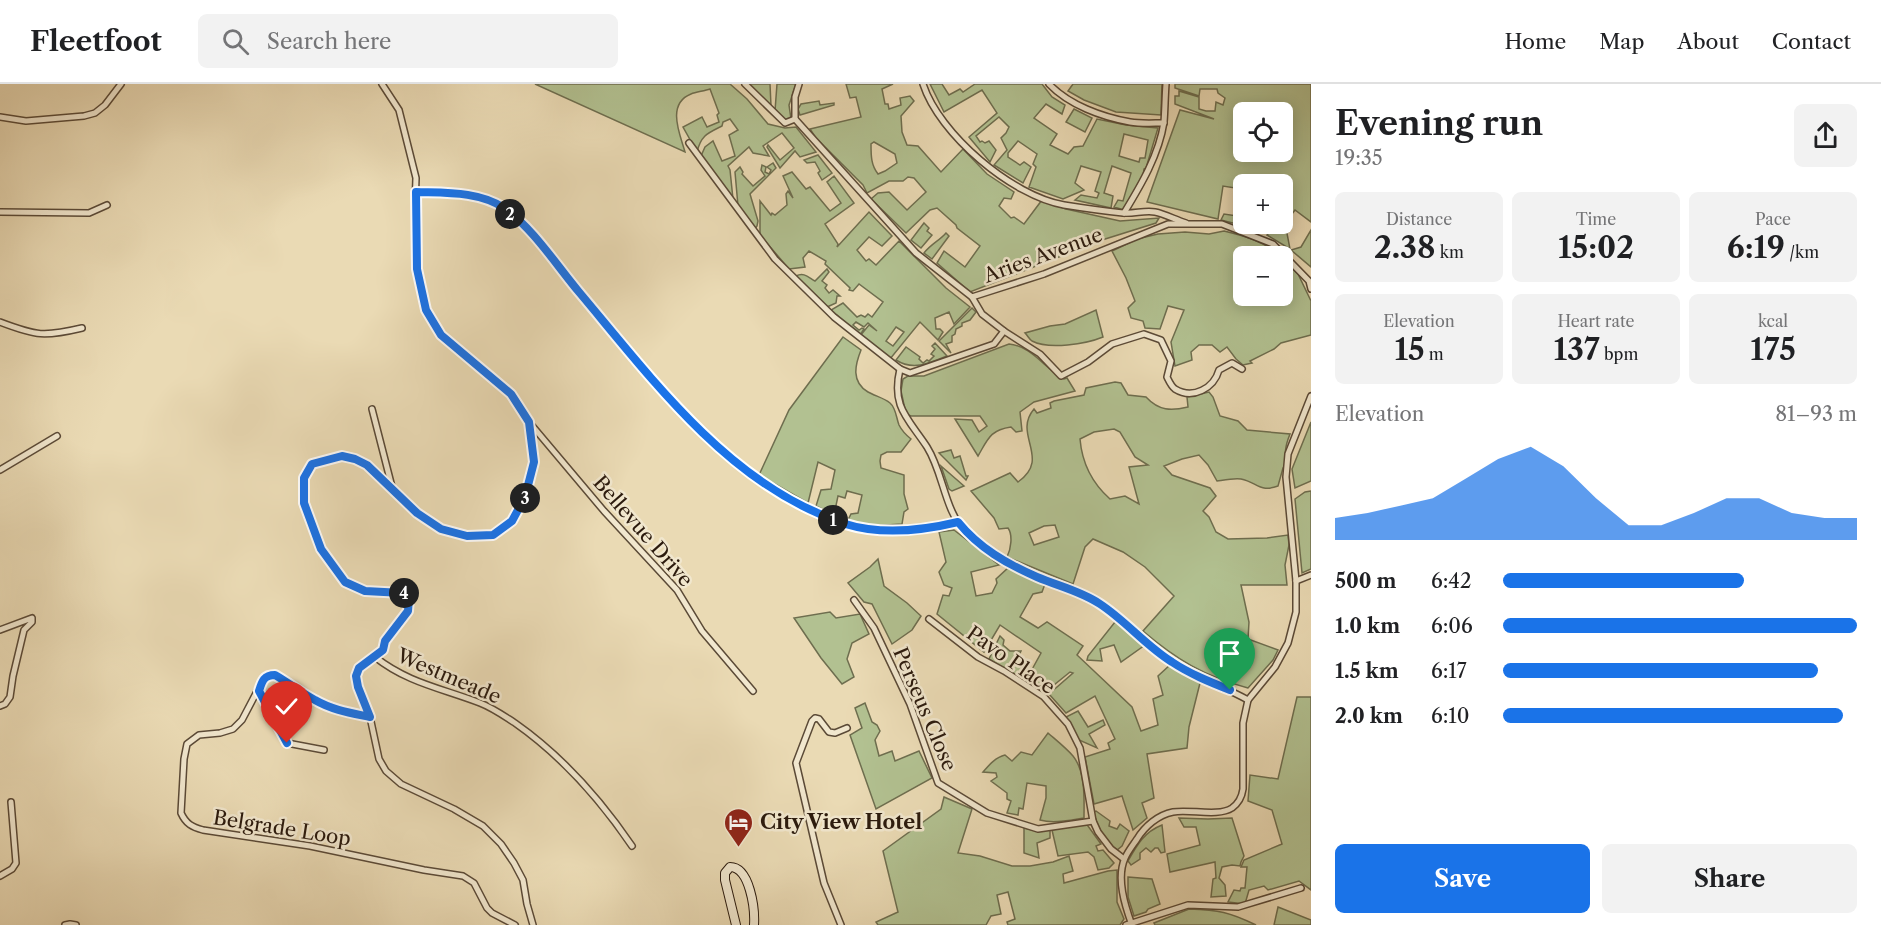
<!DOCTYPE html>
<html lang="en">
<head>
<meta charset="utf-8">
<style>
  body { margin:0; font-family:"Libre Caslon Text",serif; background:#f2f2f2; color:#202124; height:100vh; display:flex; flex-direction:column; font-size:22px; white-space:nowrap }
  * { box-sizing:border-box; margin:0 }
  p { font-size:20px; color:#757577 }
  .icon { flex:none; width:33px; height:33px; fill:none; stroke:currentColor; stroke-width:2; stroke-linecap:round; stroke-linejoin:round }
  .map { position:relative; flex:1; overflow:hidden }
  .panel { display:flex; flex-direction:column; background:#fff; width:570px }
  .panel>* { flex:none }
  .buttons { position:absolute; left:1233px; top:18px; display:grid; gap:12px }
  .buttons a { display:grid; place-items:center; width:60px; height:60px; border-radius:9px; background:#fff; box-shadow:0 3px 15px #0003; font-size:30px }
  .pin { position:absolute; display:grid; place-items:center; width:51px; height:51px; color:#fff; margin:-62px -26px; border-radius:50% 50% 50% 0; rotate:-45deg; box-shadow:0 0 6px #0007 }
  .pin .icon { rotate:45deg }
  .km { position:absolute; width:30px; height:30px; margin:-15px; border-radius:50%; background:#222; color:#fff; font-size:16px; line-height:30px; text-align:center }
  .round { display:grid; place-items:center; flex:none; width:63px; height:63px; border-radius:9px; background:#f2f2f2 }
  .summary { display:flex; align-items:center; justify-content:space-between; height:102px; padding:0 24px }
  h1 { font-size:33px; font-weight:800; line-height:45px }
  .metrics { display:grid; grid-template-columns:repeat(3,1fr); gap:9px; height:102px; padding:6px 24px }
  .metrics div { display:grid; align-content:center; border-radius:9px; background:#f2f2f2; text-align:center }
  .metrics b { font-size:30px; font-weight:800 }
  .metrics small { font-size:16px; font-weight:400 }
  .metrics p { font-size:16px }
  .chart { height:168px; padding:12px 24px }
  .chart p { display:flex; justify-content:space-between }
  .chart svg { width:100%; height:108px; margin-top:6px; fill:#1a73e8; opacity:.7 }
  .action { display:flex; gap:12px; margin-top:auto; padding:12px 24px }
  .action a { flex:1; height:69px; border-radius:9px; background:#1a73e8; color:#fff; font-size:24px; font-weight:800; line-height:69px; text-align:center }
  .action a+a { background:#f2f2f2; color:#202124 }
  ul { padding:0 24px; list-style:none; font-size:20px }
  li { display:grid; grid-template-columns:96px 72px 1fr; align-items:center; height:45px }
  li i { height:15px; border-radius:8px; background:#1a73e8 }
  header { display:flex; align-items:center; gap:36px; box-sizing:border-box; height:84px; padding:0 30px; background:#fff; border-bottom:2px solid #e0e0e0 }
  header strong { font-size:28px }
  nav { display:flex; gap:33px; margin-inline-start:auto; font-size:21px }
  .search { width:420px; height:54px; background:#f2f2f2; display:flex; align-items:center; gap:15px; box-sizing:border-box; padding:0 21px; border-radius:9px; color:#757577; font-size:22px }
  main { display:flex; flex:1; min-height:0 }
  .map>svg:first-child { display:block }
  .green { fill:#b2c191; stroke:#6e6e4f; stroke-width:1.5; fill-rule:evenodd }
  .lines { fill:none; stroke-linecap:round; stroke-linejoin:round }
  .street-casing { stroke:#5b4a37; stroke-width:8 }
  .secondary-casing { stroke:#2b1a0d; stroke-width:10 }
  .street { stroke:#f1e7ce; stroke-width:5 }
  .secondary { stroke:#f1e7ce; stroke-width:8 }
  .route-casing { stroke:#fff; stroke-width:12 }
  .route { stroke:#1a73e8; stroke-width:8 }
  .labels { text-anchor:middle; stroke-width:5; stroke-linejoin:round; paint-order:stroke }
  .street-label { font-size:20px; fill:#2b1a0d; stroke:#f1e7ce }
  .poi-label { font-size:20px; font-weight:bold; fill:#2b1a0d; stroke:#f1e7ce; text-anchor:start }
</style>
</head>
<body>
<header>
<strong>Fleetfoot</strong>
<div class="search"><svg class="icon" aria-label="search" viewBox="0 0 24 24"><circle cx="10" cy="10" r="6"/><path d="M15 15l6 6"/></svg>Search here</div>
<nav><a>Home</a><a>Map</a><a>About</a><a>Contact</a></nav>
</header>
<main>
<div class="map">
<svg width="1311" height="841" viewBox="0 0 1311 841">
  <rect width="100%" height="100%" fill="#eadab4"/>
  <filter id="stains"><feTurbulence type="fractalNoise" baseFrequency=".00333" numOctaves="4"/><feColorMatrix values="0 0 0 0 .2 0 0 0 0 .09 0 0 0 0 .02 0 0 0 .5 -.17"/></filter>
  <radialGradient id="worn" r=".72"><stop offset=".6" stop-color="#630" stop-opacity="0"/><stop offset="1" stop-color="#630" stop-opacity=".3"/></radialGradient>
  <g class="green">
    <path d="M535,0H730L747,15L768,40L785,44L796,43L816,68L800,73L795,67L780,84L767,63L768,61L780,76L794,64L782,49L763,62L769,72L753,69L749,63L728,82L730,86L733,115L701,72L705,63L713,57L722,77L735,72L729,51L738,46L730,35L723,38L722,42C708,49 701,51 697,68L683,43L702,33L707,43L719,38L717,31L719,29L710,5C704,7 696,8 691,10C666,20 680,50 685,68Z"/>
    <polygon points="749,0 770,0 771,22"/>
    <polygon points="777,0 796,0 789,21 791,35 785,36 775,27"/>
    <path d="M846,0H893L882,5L885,20H888L889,25L901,21L900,14L910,12L914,17L901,32L902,48L907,61L918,62L941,88L963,65L987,90L1014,108L1011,115L1004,114L999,122L1011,134L1014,133L1024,140L1042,116L1066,125L1120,137L1159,134L1156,139L1102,156L970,208L937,179L944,167L965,183L980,162L957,144L956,141L937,124L930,126L906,149L871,115L878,109L889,108L907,126L926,108L914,94L908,93L903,97H889L867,109L863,101L816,54L810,45L861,33L856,13L850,14ZM874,58L895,70L897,79L885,87L878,90C871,81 871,72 871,60Z"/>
    <path d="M930,0H942L949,11L960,5L963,8L975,0H1042L1052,13L1065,21L1062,30L1046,20L1034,34L1057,50L1050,61L1068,70L1074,63L1083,62L1097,35L1126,41L1158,44L1146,84L1144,85L1143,92L1124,126L1114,123L1118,116L1123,117L1131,89L1112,82L1104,109L1113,112L1111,124L1075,116L1081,111L1097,114L1099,109L1095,107L1101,88L1081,82L1075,99L1084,106L1063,115L1029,103L1036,83L1033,80L1037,70L1018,57L1008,69V73L1020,81L1024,78L1031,83L1023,99L994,81L1007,66L1001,54L1006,49L1009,43L999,33L976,52L980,58L982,57L985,59L989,57L996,66L990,78L969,53L997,29L982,6L944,28ZM1124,50L1148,56L1145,74H1140L1139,78L1119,72Z"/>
    <polygon points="1073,0 1162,0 1161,31 1116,28 1084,16 1068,7"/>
    <path d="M1175,0H1311V138L1295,126L1285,139L1290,165L1267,151L1277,140H1282L1283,132L1286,123L1283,122L1282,100H1244V140H1267L1260,146L1221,136L1224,130L1237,132L1242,105L1223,102L1218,135L1147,118L1180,26L1214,35L1175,20V12H1179V7L1199,13V25L1206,27H1215L1216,18L1223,21L1225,14L1218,9L1217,5H1200L1199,12L1175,4ZM1244,28H1282V68H1244Z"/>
    <polygon points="819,17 820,21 834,19 834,21 800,31 798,25 801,20"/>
    <polygon points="1074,25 1092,34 1085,48 1066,38"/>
    <polygon points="818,71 832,89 822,96 818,89 820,87 815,78 807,79 804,76"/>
    <polygon points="773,79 776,84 750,110 758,137 757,142 755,145 738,122 735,88 740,83 743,88 742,90 753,102 765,92 761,86 762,81 766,83 765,88 769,90 771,86 767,83"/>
    <path d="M792,88L806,105L810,103L830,127L841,119L827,98L834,92L854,119L825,140L838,160L837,163L869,128L892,152L882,162L869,153L857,166L866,177L869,175L876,181L899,157L946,204L970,223L954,240L949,228L935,234L936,245H940L943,248L938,256L920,238L890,275L860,252L869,241L877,247L868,239L864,243L856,238L853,241L859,246L862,244L864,245L860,251L831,226L843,219L857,233L861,231L865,233L868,230L872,233L883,218L859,200L853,207L849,206L850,204L825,180L826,177L809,167L803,174L805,183L789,185L760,151V117L771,131L772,129L775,131L787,121L786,110L788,107L793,114L783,92ZM896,243L904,248L893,262L886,257Z"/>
    <polygon points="924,139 929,144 927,147 932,151 921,164 911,156"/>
    <polygon points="1311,146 1311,183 1291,166 1301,163"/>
    <path d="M1224,147C1245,152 1264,157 1280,172H1244V212H1282L1283,175L1298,190L1311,217V251L1281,259L1274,265L1250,277L1252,279L1243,281L1236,275L1227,263L1220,268L1212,261H1199L1191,268L1192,276L1175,282L1171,258L1184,226L1168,222L1160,245L1145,244L1143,237L1131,234L1128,224L1135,217L1126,194L1112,167L1137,155L1158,150L1185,148L1209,150Z"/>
    <path d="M946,149L949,152L932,175L924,169C931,160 939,157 946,149Z"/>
    <path d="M827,185L829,188L822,197L827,201L825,204L829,209L833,206L840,212H837L836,219L827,223L796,192C804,188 808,193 815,197Z"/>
    <polygon points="972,224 976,228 970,236 962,239 962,242 956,245 955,250 952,252 952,258 946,260 951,269 939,257"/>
    <path d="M1096,226L1103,253C1086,260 1049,266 1032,257C1029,255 1028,252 1025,249L1050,242L1065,240Z"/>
    <path d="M843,253L861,266C855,281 851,298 868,308C875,312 884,314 890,319C896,324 896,333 899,341C902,347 906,351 911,355L901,368H887L881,371L880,377L881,384L904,391V410L908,425L904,428L902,440L871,442L848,436L851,430L858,429L862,411L847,407L845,414L838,412L834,431L816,422L821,406L831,405L835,386L818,378L808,419L759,391L789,326Z"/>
    <path d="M935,259L947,272C930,279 913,287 896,276L906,263L920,273L919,275L923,279L927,276L929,277L934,272L931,270L935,265L932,262Z"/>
    <path d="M1009,260C1032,262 1045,285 1064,295L1067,294L1075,307L1034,318L1020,328L1022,347L1016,348L1011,343C990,346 988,355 978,372L955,335L972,336L979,348L987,342L980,332H911L906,330L901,307L903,295L908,292H924Z"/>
    <path d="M1115,298L1121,299L1128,311L1146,313C1159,327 1171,327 1188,323L1187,313L1209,308L1213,313L1220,332L1238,337L1247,346L1290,350C1285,362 1284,371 1287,384H1283L1278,402C1259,409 1257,398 1241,395C1234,394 1224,396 1217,397L1208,381L1199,371L1182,375L1164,382L1172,391L1210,404L1216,412L1203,427L1209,433L1216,448L1228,455L1267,454L1288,451L1289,461L1285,481L1287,501H1241L1249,538L1248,555L1278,566L1273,576L1248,604C1204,592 1177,576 1143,547L1174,512L1145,483L1123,468L1093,455L1085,463L1073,500L1007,473C1011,465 1013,451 1008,444L999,445L994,434L971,407L1010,389L1018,398C1052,374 1012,351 1034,325L1037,329L1051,324L1050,319L1054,317L1084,311L1086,304ZM1114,345L1120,348L1135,373L1148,381L1129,383L1139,420L1125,412L1110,415C1092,399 1082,379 1080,355L1094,348ZM1055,441L1059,453L1034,461L1029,449L1044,442Z"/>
    <polygon points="1311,338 1311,397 1295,404 1292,385"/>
    <polygon points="951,366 954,374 960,372 966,392 968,392 966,396 939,369"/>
    <polygon points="941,382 964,402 952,407 949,405"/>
    <polygon points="1311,407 1311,485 1302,489 1295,415 1305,408"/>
    <polygon points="954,446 999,481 971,488 976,512 992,509 997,499 996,495 1008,484 1045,500 1042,508 1033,510 1020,533 1038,544 1047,538 1083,562 1077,571 1132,623 1141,647 1158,641 1153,615 1163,611 1158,592 1170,581 1200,599 1189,643 1187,664 1147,670 1154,714 1142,719 1147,734 1133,746 1122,712 1094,720 1085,673 1110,665 1108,659 1115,655 1095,612 1066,629 1049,610 1073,589 1070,588 1044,609 989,575 1000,552 1004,556 1003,561 1010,567 1021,567 1015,580 1030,589 1041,569 1000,541 984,568 937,530 943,511 949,512 952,504 944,501 939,488 946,478 939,448"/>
    <polygon points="878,475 884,502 907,519 921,532 912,546 892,560 872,520 864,518 848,499 870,483"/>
    <polygon points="830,528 836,534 860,530 869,550 852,559 847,575 854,593 842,600 821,574 794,534"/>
    <polygon points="1115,538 1145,561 1121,578 1114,561 1100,565 1102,577 1087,576 1088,572"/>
    <polygon points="1297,613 1311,613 1311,806 1299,797 1268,806 1264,802 1249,806 1245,820 1228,818 1234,806 1240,807 1241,804 1245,804 1247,783 1241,783 1244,776 1282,760 1272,726 1248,717 1250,691 1278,695"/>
    <polygon points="865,619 872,638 877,641 880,647 875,656 879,672 892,667 895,677 919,667 932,694 876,725 850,651 862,644 855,624"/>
    <polygon points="1078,627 1088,643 1103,636 1105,641 1089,650 1097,664 1079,656 1066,633"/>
    <path d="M1048,649C1056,656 1066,664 1073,672C1086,688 1084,715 1084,734C1070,736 1054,740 1040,736L1046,714V702L1027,699L1023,725L1019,724L1018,731L1007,729L1011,717L1007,715V709L991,697L997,693L996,689L983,688C989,681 996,673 1005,671L1012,677L1021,668L1032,671Z"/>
    <polygon points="944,713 972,725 958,769 980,772 1012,782 1030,782 1053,778 1069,772 1073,787 1063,790 1064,799 1108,787 1117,786 1117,818 1124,835 1120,841 1008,841 1007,838 1015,835 1008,808 997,811 1001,830 991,832 986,841 878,841 876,838 898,828 883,767 941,725"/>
    <path d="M1096,727L1110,737L1109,742L1117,745L1120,740L1129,747L1122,762L1117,766C1103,757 1098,742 1093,728Z"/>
    <polygon points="1179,734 1208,735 1232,734 1244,772 1241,778 1240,782 1232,781 1222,783 1219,794 1225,801 1226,812 1211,813 1213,795 1216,794 1215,778 1170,788 1167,770 1200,761 1196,743 1184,743"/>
    <polygon points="1084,739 1088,742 1101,760 1096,762 1098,767 1103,766 1114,779 1109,784 1098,786 1094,773 1088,768 1058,772 1052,746"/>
    <path d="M1162,741L1165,768L1161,769L1158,764H1155L1151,768L1146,764L1140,769V775L1131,781L1128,777C1137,761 1144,748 1162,741Z"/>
    <polygon points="1024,744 1037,747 1050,746 1050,754 1037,759 1039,774 1024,769"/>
    <polygon points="1128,793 1152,795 1160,820 1148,825 1146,828 1134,832 1128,813"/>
    <polygon points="1278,823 1311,836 1311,841 1274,841"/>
    <path d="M1189,825C1219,826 1229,828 1256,841H1155L1154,839Z"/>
  </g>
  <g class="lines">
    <defs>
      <g id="street">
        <polyline points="382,0 399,26 416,94 415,123 417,185 426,226 441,251 511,310 529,338 604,427 677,506 702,547 753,607"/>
        <polyline points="745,0 785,39 795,35"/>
        <polyline points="799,0 795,13 795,35 916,169 972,213 1044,190 1168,140 1222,140 1273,160 1309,197 1311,205"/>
        <path d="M923,0C939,50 1012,112 1064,121C1083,124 1104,127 1123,129C1134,130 1145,126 1155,128C1165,130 1176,136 1186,139"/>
        <path d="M1049,0C1069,21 1102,33 1130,38C1141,40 1153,39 1164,39"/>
        <polyline points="0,33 26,37 84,32 95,29 105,21 121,0"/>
        <polyline points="689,59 775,175 834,233 900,285 910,289 994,260 1004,247 982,230 972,213"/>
        <path d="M416,108C444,109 479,107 504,124C531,143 558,182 579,208C648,290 720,389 820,430C835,437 851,443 868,445C898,449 929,445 958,438"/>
        <polyline points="0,128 89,129 107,121"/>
        <path d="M1124,129C1141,101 1159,71 1164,38C1165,26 1165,13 1166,0"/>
        <path d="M0,238C37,252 44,253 82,244"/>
        <path d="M1004,247L1040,270L1061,292L1088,278L1112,260L1144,250L1161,256L1171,277L1167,293C1169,297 1171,302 1175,305C1193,316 1214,304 1219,286L1232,279L1242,285"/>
        <path d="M900,285C891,323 908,334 927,363C944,390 944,427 967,450C987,469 1011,482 1036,493C1057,502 1080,507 1099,519C1125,536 1145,560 1170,577C1194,593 1223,602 1248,616"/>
        <polyline points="372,325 392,403"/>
        <path d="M529,338L534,378L525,413L512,437L493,451L467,452L441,445L417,429L367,381L355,375L342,372L312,380C308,387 303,393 303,401C301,433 331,499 365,507C380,511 397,503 409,514L408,527L385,557L383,566L359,584L356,593L358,603L370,633L379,675L386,687L401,700L454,725L483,742L501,760L514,779L523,796L527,820L533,841"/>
        <polyline points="0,386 57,352"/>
        <polyline points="1296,497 1311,491"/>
        <polyline points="854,516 874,544 910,620 938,699 987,729 1038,745 1093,737"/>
        <polyline points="929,535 978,573 1004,587 1044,613 1068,640 1080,664 1093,737 1098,748 1111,765 1124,775"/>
        <polyline points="0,546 32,534 32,538 24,546 13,592 10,613 5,620 0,622"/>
        <path d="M375,573C408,599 441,604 480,619C493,624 504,632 515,639C562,672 600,715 632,762"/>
        <polyline points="259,607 287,659 324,666"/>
        <path d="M370,633C351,629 332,626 315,617C301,609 289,599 275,591H268L264,594L242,636L233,645L220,649L199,651L187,660L184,675L181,729C186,740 192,743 203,746L310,762L424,786L463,792L474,799L487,824L492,829L515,841"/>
        <polyline points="0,792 12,785 16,779 11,718"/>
        <polyline points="65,841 70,840 76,841"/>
        <polyline points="841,841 824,799 796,679 812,637 815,634 819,635 829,648 835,649 847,644"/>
        <polyline points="1126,841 1188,821 1238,823 1301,804"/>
        <path d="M1132,841C1125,822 1116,794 1125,774C1128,767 1133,761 1137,755C1145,742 1158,731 1173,728C1190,725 1218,733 1232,724C1239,719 1242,712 1243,705V639L1248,616L1275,583L1288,559L1296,528V497L1286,393L1288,370L1311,312"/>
      </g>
      <path id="secondary" d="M736,841L725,796V789L730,783C750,783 755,825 754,841"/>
    </defs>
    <use href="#street" class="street-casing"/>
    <use href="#secondary" class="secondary-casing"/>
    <use href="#street" class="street"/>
    <use href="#secondary" class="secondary"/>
  </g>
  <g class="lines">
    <defs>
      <path id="route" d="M287,659L259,607C262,597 264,591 275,591C289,599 301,609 315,616C332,626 351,629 370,633L358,603L356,592L359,584L383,566L385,557L408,527L409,514L403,509L365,507L345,498L321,465L304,419V394L312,380L342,372L355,375L367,381L417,429L441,445L467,452L493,451L512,437L525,413L534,378L529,338L511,310L441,251L426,226L417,185L416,108C444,109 479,107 504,124C533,144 557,182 579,208C648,290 720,388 820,430C835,437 852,443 868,445C898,449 929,445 958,438C979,464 1007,480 1037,493C1058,502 1081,507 1100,520C1126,537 1146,562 1172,578C1190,590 1210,598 1230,606"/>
    </defs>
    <use href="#route" class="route-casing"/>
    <use href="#route" class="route"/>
  </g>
  <defs>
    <symbol id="hotel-pin" viewBox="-11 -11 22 30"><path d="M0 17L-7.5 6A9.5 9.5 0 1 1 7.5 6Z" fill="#8f2418" stroke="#f1e7ce"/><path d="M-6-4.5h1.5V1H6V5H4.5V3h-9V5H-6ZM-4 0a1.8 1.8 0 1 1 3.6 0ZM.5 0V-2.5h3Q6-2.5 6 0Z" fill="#fff"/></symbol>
  </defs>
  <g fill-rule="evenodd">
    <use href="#hotel-pin" x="722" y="722" width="33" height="45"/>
  </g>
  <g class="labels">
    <g class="street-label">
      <text transform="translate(1043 171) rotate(-20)" y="7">Aries Avenue</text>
      <text transform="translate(643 447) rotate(49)" y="7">Bellevue Drive</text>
      <text transform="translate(1011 576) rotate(35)" y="7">Pavo Place</text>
      <text transform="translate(449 592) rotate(23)" y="7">Westmeade</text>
      <text transform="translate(925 625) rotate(67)" y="7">Perseus Close</text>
      <text transform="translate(282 744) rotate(9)" y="7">Belgrade Loop</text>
    </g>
    <g class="poi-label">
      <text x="760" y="745">City View Hotel</text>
    </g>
  </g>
  <rect width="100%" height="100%" filter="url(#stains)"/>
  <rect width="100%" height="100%" fill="url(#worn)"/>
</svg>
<div class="buttons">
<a><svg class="icon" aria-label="locate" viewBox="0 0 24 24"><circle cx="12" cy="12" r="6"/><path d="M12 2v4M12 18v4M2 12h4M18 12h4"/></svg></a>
<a>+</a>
<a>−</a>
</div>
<div class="pin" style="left:1230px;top:606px;background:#1e9e55"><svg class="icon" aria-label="arrive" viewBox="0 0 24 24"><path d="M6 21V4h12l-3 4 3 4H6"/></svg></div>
<div class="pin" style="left:287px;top:659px;background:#d93025"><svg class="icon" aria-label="check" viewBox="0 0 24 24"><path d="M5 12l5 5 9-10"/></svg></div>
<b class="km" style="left:833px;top:436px">1</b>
<b class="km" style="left:510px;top:130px">2</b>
<b class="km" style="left:525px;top:414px">3</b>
<b class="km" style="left:404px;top:509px">4</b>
</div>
<section class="panel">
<div class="summary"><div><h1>Evening run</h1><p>19:35</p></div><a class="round"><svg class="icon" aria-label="share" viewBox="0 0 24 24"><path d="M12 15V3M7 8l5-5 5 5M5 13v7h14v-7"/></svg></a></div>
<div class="metrics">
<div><p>Distance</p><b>2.38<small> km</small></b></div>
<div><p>Time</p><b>15:02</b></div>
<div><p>Pace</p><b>6:19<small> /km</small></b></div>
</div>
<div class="metrics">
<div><p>Elevation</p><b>15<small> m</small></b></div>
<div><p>Heart rate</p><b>137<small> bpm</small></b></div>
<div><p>kcal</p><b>175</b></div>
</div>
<div class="chart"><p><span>Elevation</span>81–93 m</p>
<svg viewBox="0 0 160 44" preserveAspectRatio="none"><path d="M0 44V35L10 33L20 30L30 27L40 19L50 11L60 6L70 14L80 27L90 38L100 38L110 33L120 27L130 27L140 33L150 35L160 35V44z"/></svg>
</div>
<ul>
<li><b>500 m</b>6:42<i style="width:68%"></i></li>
<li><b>1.0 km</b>6:06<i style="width:100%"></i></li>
<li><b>1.5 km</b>6:17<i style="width:89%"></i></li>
<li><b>2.0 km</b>6:10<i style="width:96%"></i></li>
</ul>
<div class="action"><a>Save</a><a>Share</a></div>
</section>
</main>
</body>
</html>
